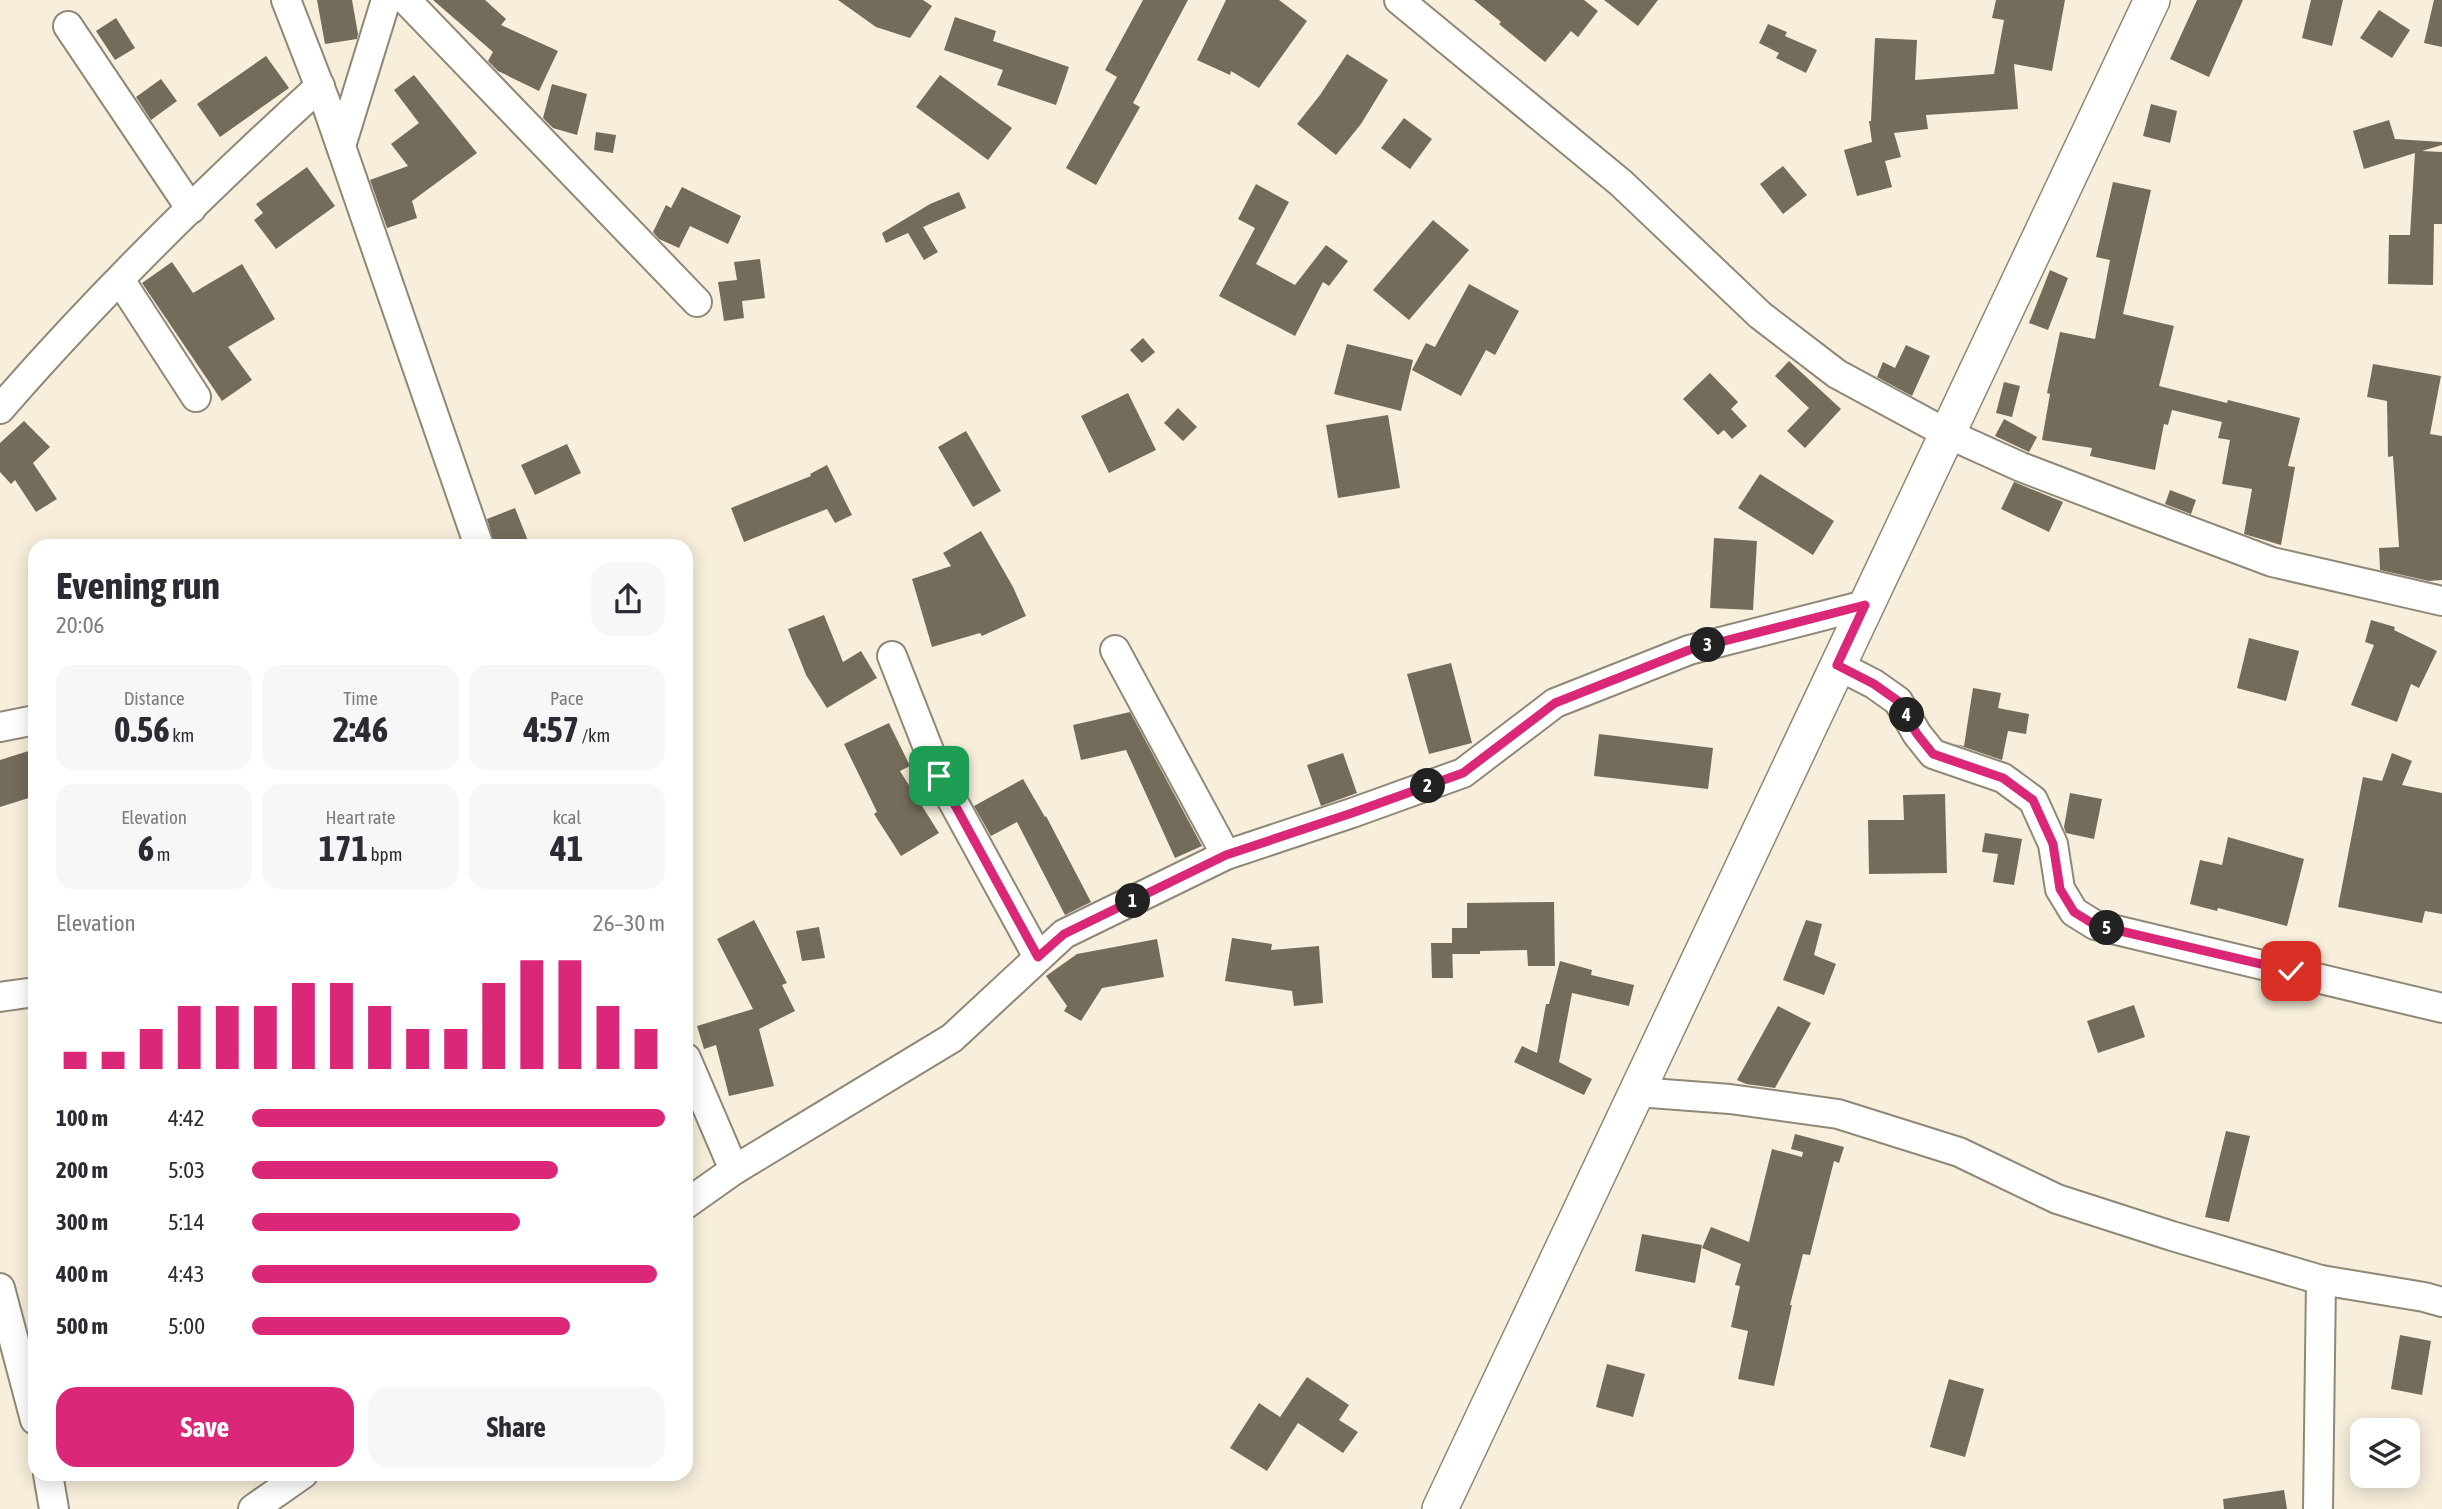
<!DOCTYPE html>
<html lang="en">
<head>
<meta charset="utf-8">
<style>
  body { margin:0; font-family:"Asap Condensed",sans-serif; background:#f7f7f7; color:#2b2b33; height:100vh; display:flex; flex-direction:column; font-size:26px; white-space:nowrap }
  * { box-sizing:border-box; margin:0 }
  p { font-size:23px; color:#7c7c81 }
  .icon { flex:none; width:38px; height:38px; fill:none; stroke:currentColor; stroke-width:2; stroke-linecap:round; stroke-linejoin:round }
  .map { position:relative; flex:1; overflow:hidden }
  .details { position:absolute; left:28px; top:539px; width:665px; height:942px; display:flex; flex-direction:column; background:#fff; border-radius:21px; box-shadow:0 4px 18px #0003 }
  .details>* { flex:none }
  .controls { position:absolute; left:2350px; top:1418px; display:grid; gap:14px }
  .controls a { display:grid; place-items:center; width:70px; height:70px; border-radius:14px; background:#fff; box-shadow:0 4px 18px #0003; font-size:35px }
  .pin { position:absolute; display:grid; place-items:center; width:60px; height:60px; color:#fff; margin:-30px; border-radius:14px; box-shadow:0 4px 10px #0006 }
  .km { position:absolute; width:35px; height:35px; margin:-18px; border-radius:50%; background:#222; color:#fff; font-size:19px; line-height:35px; text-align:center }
  .round { display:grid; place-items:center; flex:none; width:74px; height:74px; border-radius:21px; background:#f7f7f7 }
  .head { display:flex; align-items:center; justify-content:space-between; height:119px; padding:0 28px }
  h1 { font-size:38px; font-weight:700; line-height:52px }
  .figures { display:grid; grid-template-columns:repeat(3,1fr); gap:10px; height:119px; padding:7px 28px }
  .figures div { display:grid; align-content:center; border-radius:18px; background:#f7f7f7; text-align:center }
  .figures b { font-size:35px; font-weight:700 }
  .figures small { font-size:19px; font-weight:400 }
  .figures p { font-size:19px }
  .chart { height:196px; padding:14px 28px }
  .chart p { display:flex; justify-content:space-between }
  .chart svg { width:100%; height:126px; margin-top:7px; stroke:#db2777; stroke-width:6 }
  .action { display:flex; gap:14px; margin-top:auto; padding:14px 28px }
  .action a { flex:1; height:80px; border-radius:21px; background:#db2777; color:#fff; font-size:28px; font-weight:700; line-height:80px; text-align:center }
  .action a+a { background:#f7f7f7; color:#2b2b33 }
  ul { padding:0 28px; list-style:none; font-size:23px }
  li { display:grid; grid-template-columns:112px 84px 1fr; align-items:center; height:52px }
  li i { height:18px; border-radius:9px; background:#db2777 }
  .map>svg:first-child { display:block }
  .building { fill:#746c5b }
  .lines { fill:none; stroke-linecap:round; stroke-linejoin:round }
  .minor-casing { stroke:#8f8876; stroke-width:32 }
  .major-casing { stroke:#8f8876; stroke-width:38 }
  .minor { stroke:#fff; stroke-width:28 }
  .major { stroke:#fff; stroke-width:35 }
  .route-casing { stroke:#fff; stroke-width:14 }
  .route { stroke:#db2777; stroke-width:9 }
</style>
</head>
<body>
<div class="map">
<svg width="2442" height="1509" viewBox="0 0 2442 1509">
  <rect width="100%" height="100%" fill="#f7efdb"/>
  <g class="building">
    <polygon points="317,0 352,0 358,34 357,39 325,44"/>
    <polygon points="433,0 485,0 506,19 501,25 558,51 539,91 498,71 488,61 493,52"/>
    <polygon points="838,0 923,0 932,6 910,38 876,27"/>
    <polygon points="1143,0 1188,0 1133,103 1140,107 1096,185 1066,168 1117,77 1105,70"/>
    <polygon points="1226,0 1279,0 1307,21 1259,88 1231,71 1230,75 1197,60"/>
    <polygon points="1474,0 1584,0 1598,11 1578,37 1571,31 1545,62 1499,24 1501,22"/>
    <polygon points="1604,0 1658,0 1638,26"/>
    <polygon points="1996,0 2065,0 2052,71 2014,64 2018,109 1926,115 1928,129 1894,133 1901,157 1885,161 1892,187 1857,196 1844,150 1872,142 1869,121 1871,121 1875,38 1917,40 1915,80 1994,74 2004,20 1992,18"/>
    <polygon points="2197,0 2243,0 2209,77 2170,59"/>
    <polygon points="2311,0 2343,0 2332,46 2302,38"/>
    <polygon points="2434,0 2442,0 2442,47 2424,43"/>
    <polygon points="2379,10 2410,30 2392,58 2360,38"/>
    <polygon points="955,17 996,31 993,41 1069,67 1056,105 997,85 1003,70 944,50"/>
    <polygon points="116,18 135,48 115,60 96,31"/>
    <polygon points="1768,24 1787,32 1785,36 1817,50 1806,73 1776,58 1779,53 1759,43"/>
    <polygon points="1347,54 1388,80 1361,124 1336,155 1297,124 1320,95"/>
    <polygon points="266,56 289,88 220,137 197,104"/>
    <polygon points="414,75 477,153 412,201 417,218 387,228 370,180 408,166 391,144 419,123 394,90"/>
    <polygon points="940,75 1012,128 988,160 916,107"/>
    <polygon points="161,79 177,101 151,120 136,97"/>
    <polygon points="552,84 587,94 577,135 553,128 543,118"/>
    <polygon points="2151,104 2177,111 2170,143 2143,136"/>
    <polygon points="1404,118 1432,139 1410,169 1381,148"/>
    <polygon points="2389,120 2395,139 2442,142 2442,145 2422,151 2442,152 2442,224 2434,224 2433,285 2388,284 2389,235 2410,235 2415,153 2364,169 2353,131"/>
    <polygon points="596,132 616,135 613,153 594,150"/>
    <polygon points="1783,166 1807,195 1783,214 1760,184"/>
    <polygon points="307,167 335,206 276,249 254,220 263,213 256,204"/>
    <polygon points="2113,182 2151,190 2123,314 2174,326 2159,386 2227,403 2228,400 2300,418 2288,466 2295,467 2281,545 2244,534 2252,489 2222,484 2230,440 2218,438 2222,422 2172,410 2168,425 2164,424 2155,470 2090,456 2092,448 2042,440 2050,394 2047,393 2060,332 2095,339 2110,260 2096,257"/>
    <polygon points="1256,184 1289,202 1256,264 1295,285 1326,245 1348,261 1329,286 1323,282 1295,336 1219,296 1255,228 1238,219"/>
    <polygon points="682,187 741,216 728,244 690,226 679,248 659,239 653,232 666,205 671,208"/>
    <polygon points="959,192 966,208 923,227 938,252 924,260 908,233 886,243 882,233 930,204"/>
    <polygon points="1433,220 1469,250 1409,320 1373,290"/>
    <polygon points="760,259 765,298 742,301 744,318 724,321 718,282 737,280 734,262"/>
    <polygon points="172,262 193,293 242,264 275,319 228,347 252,380 222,401 142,283"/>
    <polygon points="2050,270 2068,278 2048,330 2029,323"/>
    <polygon points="1469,284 1519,311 1495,355 1486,350 1461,396 1412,370 1426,343 1435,347"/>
    <polygon points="1143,338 1155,352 1142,363 1130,350"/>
    <polygon points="1347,344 1413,360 1401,411 1334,394"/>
    <polygon points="1906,345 1930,356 1912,396 1877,377 1883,362 1895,368"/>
    <polygon points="1789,361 1841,409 1805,448 1787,431 1809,408 1775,376"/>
    <polygon points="2373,364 2441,376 2430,434 2442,436 2442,580 2429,581 2380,570 2379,548 2399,547 2393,456 2388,457 2387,401 2367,397"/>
    <polygon points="1710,373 1738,402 1731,409 1747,426 1732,439 1724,430 1718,435 1683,399"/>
    <polygon points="2004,382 2020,386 2012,417 1996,413"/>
    <polygon points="1128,393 1156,450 1109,473 1081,416"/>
    <polygon points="1178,408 1197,427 1183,441 1164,423"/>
    <polygon points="1388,415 1400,488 1338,498 1326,425"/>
    <polygon points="2004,419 2037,437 2029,452 1995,436"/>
    <polygon points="24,421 50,447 33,463 57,499 36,512 15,480 11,484 0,472 0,443"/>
    <polygon points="966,431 1001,491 973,507 938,447"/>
    <polygon points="567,444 581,473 535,495 521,465"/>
    <polygon points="827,465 852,515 835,523 827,509 744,542 731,508 811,476 810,474"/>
    <polygon points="1760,474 1834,521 1813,555 1738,508"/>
    <polygon points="2014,482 2063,502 2049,532 2001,509"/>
    <polygon points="2170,490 2196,500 2191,514 2165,504"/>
    <polygon points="515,508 530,546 495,546 487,519"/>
    <polygon points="981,531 1013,587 1026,616 982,636 980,633 932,647 912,579 951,566 943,553"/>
    <polygon points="1714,538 1757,541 1753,610 1710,608"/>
    <polygon points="824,615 843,662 861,651 877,678 827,708 806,675 788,629"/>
    <polygon points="2371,620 2395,627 2394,630 2437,651 2419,688 2411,684 2397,722 2351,705 2374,645 2365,642"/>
    <polygon points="2249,638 2299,651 2286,701 2237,688"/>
    <polygon points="1451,663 1472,743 1429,754 1407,674"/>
    <polygon points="1973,688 2001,693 1998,708 2029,714 2026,734 2008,731 2002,760 1955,744 1964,746"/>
    <polygon points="1130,712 1202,846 1175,858 1126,750 1081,760 1073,725"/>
    <polygon points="889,723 910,766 900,771 939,833 901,856 874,814 877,812 844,744"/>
    <polygon points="1599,734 1713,748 1708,789 1594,776"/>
    <polygon points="35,749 35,796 0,807 0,760"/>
    <polygon points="1343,753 1357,793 1321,806 1307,765"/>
    <polygon points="2392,753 2412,761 2402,785 2442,793 2442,914 2425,911 2422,923 2338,907 2363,777 2382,781"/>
    <polygon points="1023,779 1045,817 1046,816 1091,902 1065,915 1017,822 991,836 974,806"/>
    <polygon points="2070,793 2102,799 2094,839 2066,833 2064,827"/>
    <polygon points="1945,794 1947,873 1869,874 1868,820 1904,820 1903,795"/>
    <polygon points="1985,833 2022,839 2014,885 1993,882 1998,854 1982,852"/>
    <polygon points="2228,837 2304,859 2287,926 2218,908 2217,911 2190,904 2200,860 2222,865"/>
    <polygon points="1554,902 1555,966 1528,966 1527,950 1480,951 1480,954 1452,954 1452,928 1467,928 1467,903"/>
    <polygon points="754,920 787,983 782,985 795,1011 759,1029 774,1086 729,1096 716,1045 704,1049 697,1026 753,1009 717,939"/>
    <polygon points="1806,920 1822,924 1814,955 1836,964 1824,995 1783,980"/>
    <polygon points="819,927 825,958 802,961 796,931"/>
    <polygon points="1232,938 1272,944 1271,950 1319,946 1323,1003 1294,1006 1292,991 1225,981"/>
    <polygon points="1157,939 1164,977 1102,988 1081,1021 1064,1011 1067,1006 1046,976 1077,954"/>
    <polygon points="1431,943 1452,943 1453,978 1432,978"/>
    <polygon points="1560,961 1592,970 1591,975 1634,985 1629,1006 1572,993 1559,1062 1592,1079 1584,1095 1514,1062 1522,1046 1537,1053 1546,1004 1549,1004"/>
    <polygon points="2134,1005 2145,1037 2098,1053 2087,1021"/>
    <polygon points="1778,1006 1811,1023 1775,1088 1746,1084 1737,1080"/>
    <polygon points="2226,1131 2250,1136 2229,1222 2205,1217"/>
    <polygon points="1795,1134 1844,1147 1839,1163 1834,1161 1810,1255 1803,1254 1790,1305 1792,1305 1774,1386 1738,1379 1748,1331 1731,1327 1740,1286 1735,1285 1741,1264 1702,1248 1711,1227 1749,1242 1772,1149 1802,1157 1803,1152 1791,1149"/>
    <polygon points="1642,1234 1702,1245 1695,1283 1635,1271"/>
    <polygon points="2400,1335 2431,1341 2422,1395 2391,1389"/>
    <polygon points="1607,1364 1645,1374 1633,1417 1596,1407"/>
    <polygon points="1307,1377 1349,1405 1339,1420 1358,1432 1343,1453 1298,1423 1267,1471 1230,1448 1259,1403 1280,1417"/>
    <polygon points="1949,1379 1984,1389 1965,1457 1930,1447"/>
    <polygon points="2284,1490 2287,1509 2224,1509 2223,1499"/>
  </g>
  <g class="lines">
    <defs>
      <g id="minor">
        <polyline points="286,0 326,103 479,546"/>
        <polyline points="406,0 697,302"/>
        <polyline points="1399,0 1621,183 1760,315 1837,374 1946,433 2021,467 2144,514 2272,562 2442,601"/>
        <polyline points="68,26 191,209"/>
        <polyline points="341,146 386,0"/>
        <polyline points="120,280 196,397"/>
        <path d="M0,409C99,295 208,188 320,86"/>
        <polyline points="1115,650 1226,855"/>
        <polyline points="892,656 939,776 1038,957"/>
        <polyline points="1837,665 1874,684 1898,701 1917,734 1933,754 2003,778 2033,800 2053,844 2060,889 2074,912 2095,925 2442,1008"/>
        <polyline points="0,727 35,720"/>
        <polyline points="0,997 35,992"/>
        <polyline points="686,1058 734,1170"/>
        <polyline points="1637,1092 1730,1099 1838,1114 1959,1152 2057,1199 2172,1236 2321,1280 2424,1297 2442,1302"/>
        <polyline points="686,1204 734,1170 952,1038 1064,934 1226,855 1352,813 1463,773 1555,703 1689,650 1865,605"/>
        <polyline points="0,1288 35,1420"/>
        <polyline points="48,1474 54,1509"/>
        <polyline points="253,1509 303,1474"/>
        <polyline points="2318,1509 2321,1280"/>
      </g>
      <polyline id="major" points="1440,1509 2152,0"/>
    </defs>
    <use href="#minor" class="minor-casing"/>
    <use href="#major" class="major-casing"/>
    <use href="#minor" class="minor"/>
    <use href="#major" class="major"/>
  </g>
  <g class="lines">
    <defs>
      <polyline id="route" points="939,776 1038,957 1064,934 1226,855 1352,813 1463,773 1555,703 1689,650 1865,605 1837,665 1874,684 1898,701 1917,734 1933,754 2003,778 2033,800 2053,844 2060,889 2074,912 2095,925 2291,971"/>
    </defs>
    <use href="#route" class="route-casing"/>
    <use href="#route" class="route"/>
  </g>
</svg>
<div class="controls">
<a><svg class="icon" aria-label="layers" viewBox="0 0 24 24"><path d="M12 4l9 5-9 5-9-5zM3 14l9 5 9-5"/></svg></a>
</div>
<div class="pin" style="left:939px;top:776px;background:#1e9e55"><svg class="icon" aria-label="arrive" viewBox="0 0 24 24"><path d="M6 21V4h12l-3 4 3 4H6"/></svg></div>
<div class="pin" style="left:2291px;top:971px;background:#d93025"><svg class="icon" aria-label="check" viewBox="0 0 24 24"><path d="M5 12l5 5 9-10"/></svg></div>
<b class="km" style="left:1133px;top:901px">1</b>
<b class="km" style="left:1428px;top:786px">2</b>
<b class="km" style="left:1708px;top:645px">3</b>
<b class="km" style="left:1907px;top:715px">4</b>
<b class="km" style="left:2107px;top:928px">5</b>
<section class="details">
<div class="head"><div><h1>Evening run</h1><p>20:06</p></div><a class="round"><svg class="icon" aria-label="share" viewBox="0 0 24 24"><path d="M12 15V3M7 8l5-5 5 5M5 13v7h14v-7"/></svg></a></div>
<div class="figures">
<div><p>Distance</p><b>0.56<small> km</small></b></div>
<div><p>Time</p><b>2:46</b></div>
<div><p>Pace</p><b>4:57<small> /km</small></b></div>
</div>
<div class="figures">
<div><p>Elevation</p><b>6<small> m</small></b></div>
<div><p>Heart rate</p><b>171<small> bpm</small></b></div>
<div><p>kcal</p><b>41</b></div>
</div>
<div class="chart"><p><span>Elevation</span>26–30 m</p>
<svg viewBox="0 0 160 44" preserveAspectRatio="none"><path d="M5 44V38M15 44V38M25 44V30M35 44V22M45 44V22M55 44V22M65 44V14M75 44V14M85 44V22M95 44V30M105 44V30M115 44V14M125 44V6M135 44V6M145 44V22M155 44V30"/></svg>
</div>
<ul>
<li><b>100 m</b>4:42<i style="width:100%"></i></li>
<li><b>200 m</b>5:03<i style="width:74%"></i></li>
<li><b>300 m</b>5:14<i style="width:65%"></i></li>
<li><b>400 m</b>4:43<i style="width:98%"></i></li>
<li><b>500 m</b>5:00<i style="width:77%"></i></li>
</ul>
<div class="action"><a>Save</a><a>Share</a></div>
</section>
</div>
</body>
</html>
